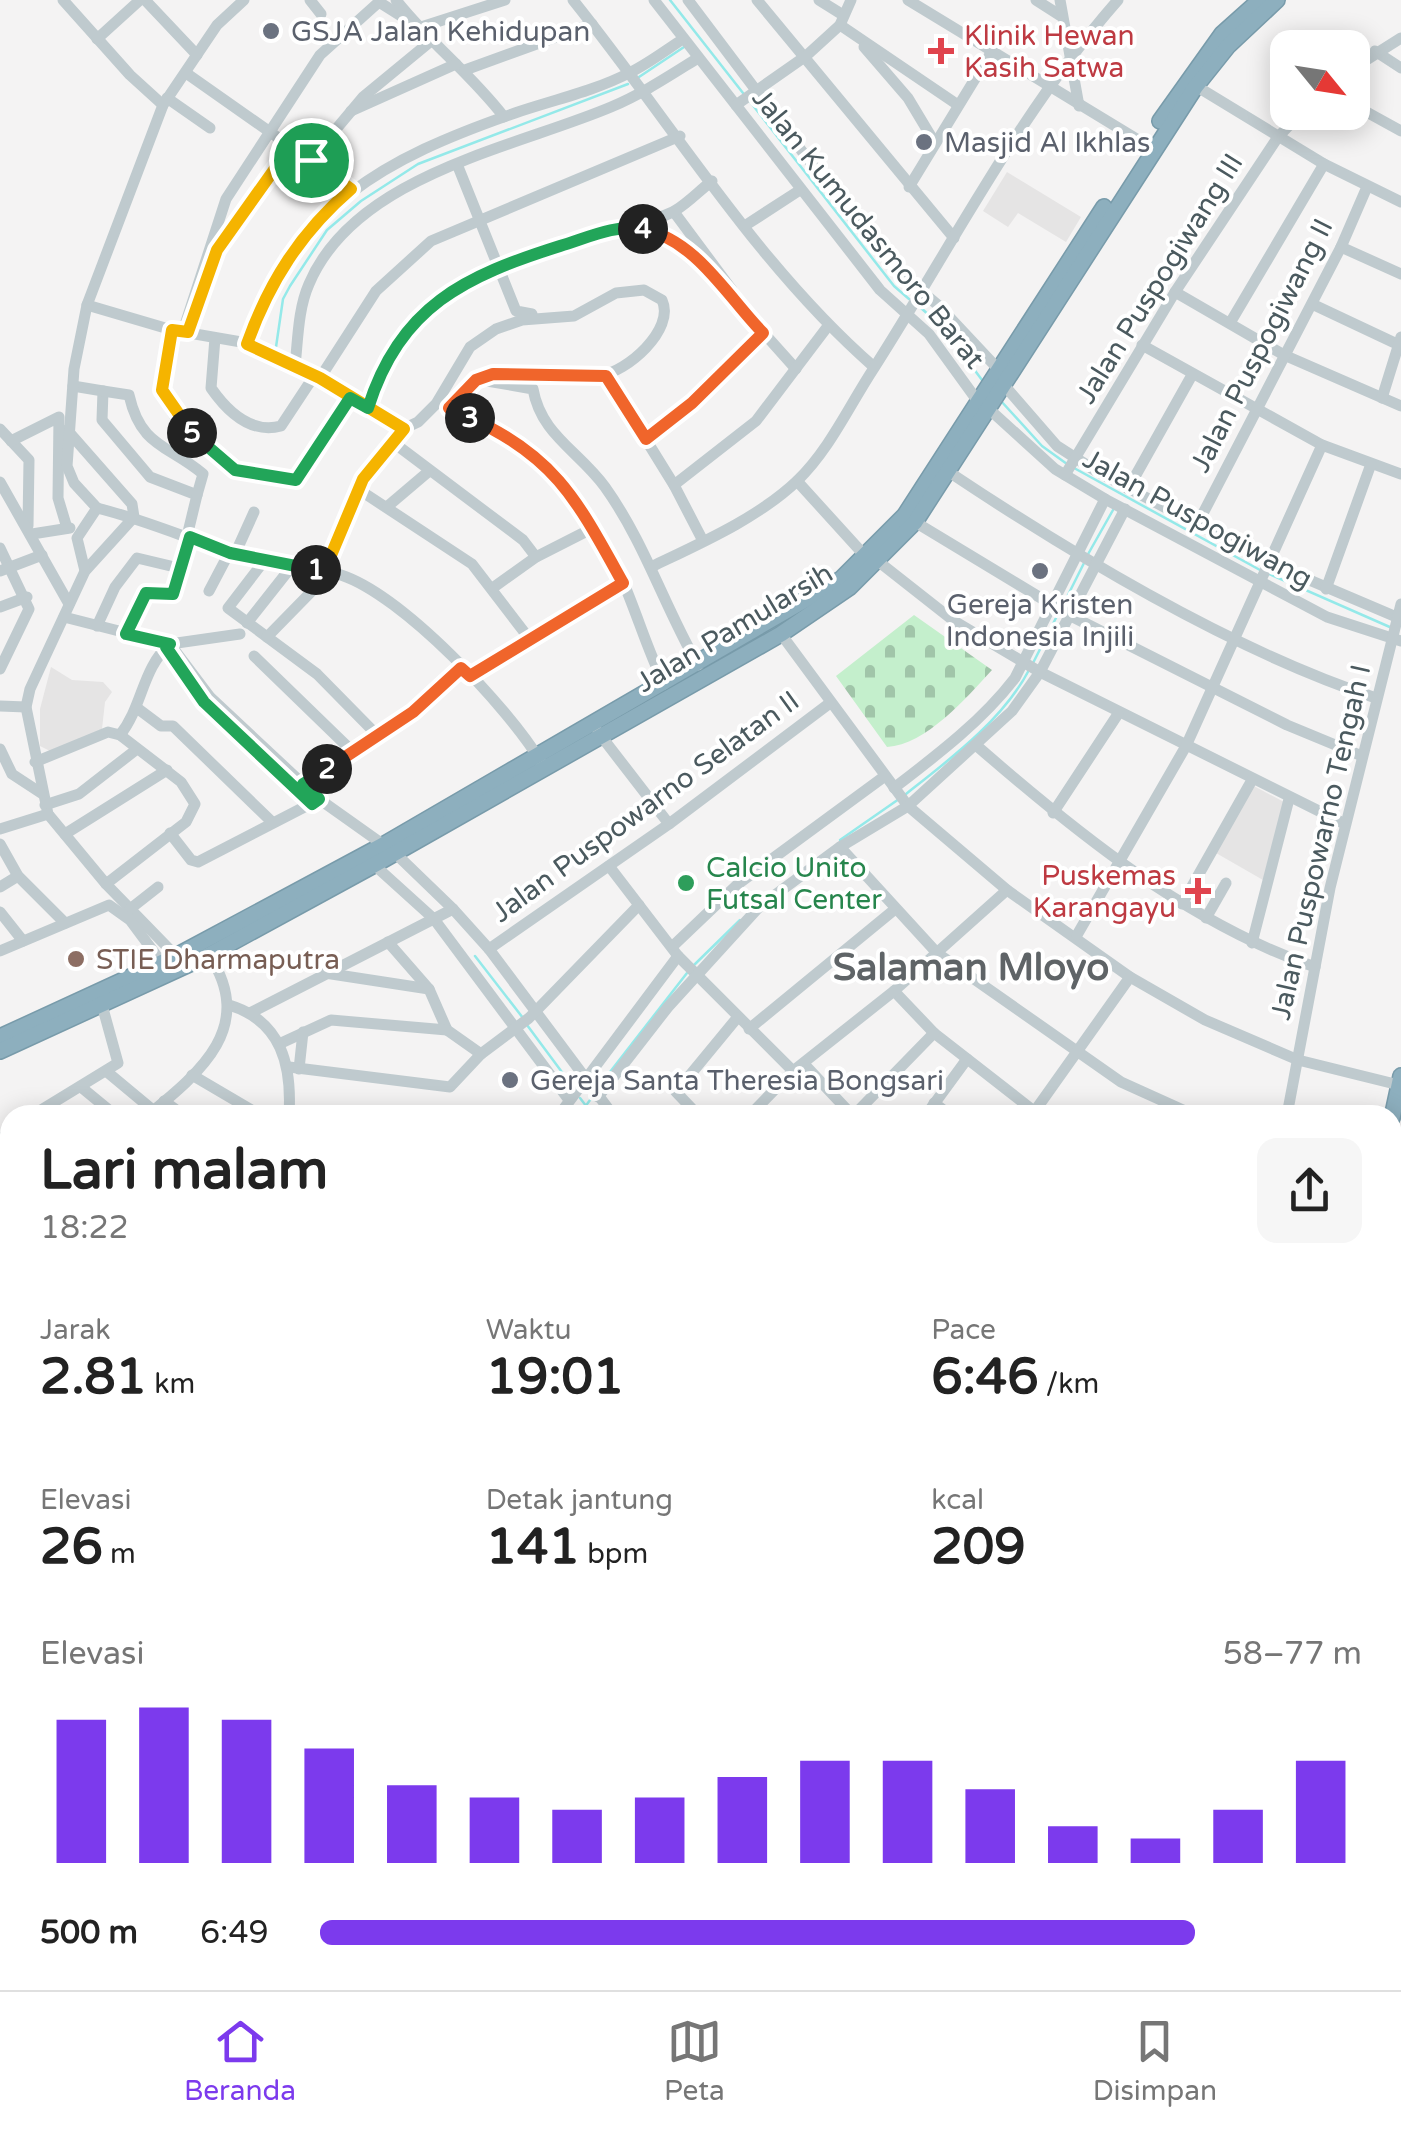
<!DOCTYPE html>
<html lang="id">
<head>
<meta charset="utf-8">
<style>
  body { margin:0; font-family:"Varela Round",sans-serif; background:#f6f6f6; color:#222; height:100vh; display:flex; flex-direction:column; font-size:38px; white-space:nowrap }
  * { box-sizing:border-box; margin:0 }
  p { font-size:32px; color:#767676 }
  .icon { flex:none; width:55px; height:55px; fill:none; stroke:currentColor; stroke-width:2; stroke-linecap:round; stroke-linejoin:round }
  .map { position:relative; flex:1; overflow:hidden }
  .panel { position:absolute; left:0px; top:1105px; width:1402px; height:885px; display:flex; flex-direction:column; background:#fff; border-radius:30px 30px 0 0; box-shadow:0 5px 25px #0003 }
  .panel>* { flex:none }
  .needle { width:65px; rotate:120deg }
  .fabs { position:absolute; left:1270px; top:30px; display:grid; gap:20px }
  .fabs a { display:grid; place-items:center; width:100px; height:100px; border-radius:20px; background:#fff; box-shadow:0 5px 25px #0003; font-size:50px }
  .pin { position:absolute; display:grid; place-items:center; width:85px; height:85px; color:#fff; margin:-42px; border:5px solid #fff; border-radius:50%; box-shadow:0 2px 10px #0007 }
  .km { position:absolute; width:50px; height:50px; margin:-25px; border-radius:50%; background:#222; color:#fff; font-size:28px; line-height:50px; text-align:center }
  .round { display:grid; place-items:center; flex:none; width:105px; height:105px; border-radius:20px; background:#f6f6f6 }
  .head { display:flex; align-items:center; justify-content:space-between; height:170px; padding:0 40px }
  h1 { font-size:55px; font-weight:800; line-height:75px }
  .figures { display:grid; grid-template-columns:repeat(3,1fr); gap:15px; height:170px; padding:10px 40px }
  .figures div { display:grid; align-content:center }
  .figures b { font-size:50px; font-weight:800 }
  .figures small { font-size:28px; font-weight:400 }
  .figures p { font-size:28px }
  .chart { height:280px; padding:20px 40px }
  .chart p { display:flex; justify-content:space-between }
  .chart svg { width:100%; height:180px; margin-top:10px; stroke:#7c3aed; stroke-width:6 }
  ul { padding:0 40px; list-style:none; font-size:32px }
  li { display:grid; grid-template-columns:160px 120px 1fr; align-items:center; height:75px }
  li i { height:25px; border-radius:12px; background:#7c3aed }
  .dock { display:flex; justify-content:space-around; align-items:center; height:140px; border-top:2px solid #e0e0e0; background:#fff; font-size:28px; color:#767676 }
  .dock a { display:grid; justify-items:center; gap:5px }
  .dock .active { color:#7c3aed }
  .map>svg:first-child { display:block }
  .education { fill:#e5e4e4 }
  .cemetery { fill:url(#cemetery-stones) }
  .water { fill:url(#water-rules) }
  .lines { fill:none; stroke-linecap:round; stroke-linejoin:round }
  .stream { stroke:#94e9e9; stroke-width:2.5 }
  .highway-casing { stroke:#789baa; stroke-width:18 }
  .minor { stroke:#bfcace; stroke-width:11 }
  .highway { stroke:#8dafbe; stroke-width:15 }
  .split-1-casing { stroke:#fff; stroke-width:20 }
  .split-2-casing { stroke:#fff; stroke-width:20 }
  .split-3-casing { stroke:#fff; stroke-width:20 }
  .split-4-casing { stroke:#fff; stroke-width:20 }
  .split-5-casing { stroke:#fff; stroke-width:20 }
  .split-6-casing { stroke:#fff; stroke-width:20 }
  .split-1 { stroke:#f5b400; stroke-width:12 }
  .split-2 { stroke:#22a559; stroke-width:12 }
  .split-3 { stroke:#f0652b; stroke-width:12 }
  .split-4 { stroke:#f0652b; stroke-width:12 }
  .split-5 { stroke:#22a559; stroke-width:12 }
  .split-6 { stroke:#f5b400; stroke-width:12 }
  .worship-dot { fill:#6b7280; stroke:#fff; stroke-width:4 }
  .health-dot { fill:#e0444e; stroke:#fff; stroke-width:4 }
  .leisure-dot { fill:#2e9e5b; stroke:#fff; stroke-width:4 }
  .education-dot { fill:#8d6e63; stroke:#fff; stroke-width:4 }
  .labels { text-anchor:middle; stroke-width:8; stroke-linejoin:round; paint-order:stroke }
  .worship-label { font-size:28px; fill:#5b616d; stroke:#fff; text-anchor:start }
  .health-label { font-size:28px; fill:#be3a42; stroke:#fff; text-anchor:start }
  .street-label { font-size:28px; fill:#4b5a5f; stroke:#fff }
  .leisure-label { font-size:28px; fill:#27864d; stroke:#fff; text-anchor:start }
  .education-label { font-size:28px; fill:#785e54; stroke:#fff; text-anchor:start }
  .district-label { font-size:38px; font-weight:bold; fill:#5f6467; stroke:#fff }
</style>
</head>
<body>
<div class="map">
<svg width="1401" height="1990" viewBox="0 0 1401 1990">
  <defs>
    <pattern id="cemetery-stones" width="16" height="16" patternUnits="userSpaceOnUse" patternTransform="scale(2.5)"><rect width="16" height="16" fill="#c4efcc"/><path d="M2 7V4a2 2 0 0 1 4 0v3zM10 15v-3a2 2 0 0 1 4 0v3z" fill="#a1c5a9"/></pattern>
    <pattern id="water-rules" width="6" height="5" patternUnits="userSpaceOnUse" patternTransform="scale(2.5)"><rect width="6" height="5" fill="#94e9e9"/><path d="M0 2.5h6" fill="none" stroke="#7bc0c0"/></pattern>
  </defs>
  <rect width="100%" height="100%" fill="#f4f3f3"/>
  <g class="education">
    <polygon points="1007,172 1081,217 1066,242 1018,213 1008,227 983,211"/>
    <polygon points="51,667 72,680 103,682 112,692 105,702 102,729 52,752 40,746 40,709"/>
    <polygon points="1252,785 1284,802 1263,880 1216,853"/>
  </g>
  <path class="cemetery" d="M914,615L992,670C967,697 926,745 887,747L836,676Z"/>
  <polygon class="water" points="507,1980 666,1980 687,1990 528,1990"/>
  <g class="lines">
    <g class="stream">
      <polyline points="670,0 743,93"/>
      <polyline points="639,77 687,45"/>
      <polyline points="748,99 894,286 909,299"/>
      <polyline points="920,307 944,329 982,380"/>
      <polyline points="276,347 283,299 290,286 327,230 361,201 418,164 628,84"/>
      <polyline points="1001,401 1042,446 1067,464"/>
      <polyline points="1074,468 1260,570"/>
      <polyline points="1087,556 1113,510"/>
      <polyline points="1267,573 1392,628"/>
      <polyline points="1063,605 1084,563"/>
      <polyline points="1033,663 1059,612"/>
      <path d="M906,794C949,760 1003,720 1029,670"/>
      <polyline points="840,840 899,799"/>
      <polyline points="475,956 523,1018"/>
      <polyline points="692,967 740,920"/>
      <polyline points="527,1025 573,1087"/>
      <polyline points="603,1081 687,973"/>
      <polyline points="580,1098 593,1115"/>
      <polyline points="579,1115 593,1096"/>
      <polyline points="1392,1411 1401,1414"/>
      <polyline points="0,1622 10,1628"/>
      <polyline points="749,1980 770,1990"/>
    </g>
    <defs>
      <g id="highway">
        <polyline points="1160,121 1222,34 1260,0"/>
        <polyline points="0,1037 176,956 383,845 841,579 905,515 1104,207"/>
        <polyline points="0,1051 209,955 374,865 781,634 850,587 915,522 1196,86 1228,46 1277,0"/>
        <polyline points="1392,1118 1401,1076"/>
        <polyline points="1392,1185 1401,1145"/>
        <polyline points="1028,1990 1042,1980"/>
        <polyline points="1110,1990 1114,1980"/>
      </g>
    </defs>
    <use href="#highway" class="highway-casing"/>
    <g class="minor">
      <polyline points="63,0 130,75 163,105"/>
      <polyline points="145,0 197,55"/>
      <polyline points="310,0 321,14"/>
      <path d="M396,0C429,42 471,74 504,117"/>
      <path d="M573,0C671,122 756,264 874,367"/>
      <polyline points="654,0 880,290 929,334 979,403"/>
      <polyline points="688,0 859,227 893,267 939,306 999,370"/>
      <polyline points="757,0 954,238"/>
      <polyline points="819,0 843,15"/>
      <polyline points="908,0 1153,149"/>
      <polyline points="1036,0 1061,16"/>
      <polyline points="1060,0 1079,106"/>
      <polyline points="840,25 958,105"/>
      <polyline points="418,28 505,0"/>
      <polyline points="97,39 140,0"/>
      <polyline points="864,47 908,98 935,143"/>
      <polyline points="1375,51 1401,68"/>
      <polyline points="1352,69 1401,38"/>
      <polyline points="465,70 592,24"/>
      <polyline points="186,73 351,189"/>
      <polyline points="1196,86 1324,164 1401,202"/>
      <polyline points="167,98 210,128"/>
      <polyline points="1352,104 1401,131"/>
      <polyline points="736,105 806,56 840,25 851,0"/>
      <polyline points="351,111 456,64"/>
      <polyline points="311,159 363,97 431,41"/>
      <polyline points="457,164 516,311 532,314"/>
      <polyline points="909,187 992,51"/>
      <polyline points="674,212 732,290"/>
      <polyline points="746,225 800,190"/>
      <polyline points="629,227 654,231 695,256 796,369"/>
      <polyline points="1341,247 1401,274"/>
      <polyline points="207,276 217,250 291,145"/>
      <polyline points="1175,292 1284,355 1401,406"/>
      <polyline points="1312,304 1399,345"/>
      <polyline points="87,305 172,330 247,343 320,378 403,429"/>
      <polyline points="1230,323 1324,164"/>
      <path d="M172,330C168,348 158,373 163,391C175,439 248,488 296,479L350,398"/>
      <polyline points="183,331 226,199 320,55 379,2 414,24"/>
      <path d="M215,338L211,388C227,411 251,434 281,426L314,376"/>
      <path d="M247,343C295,206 383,159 515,113C553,100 595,91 631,72C649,63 666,50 683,39"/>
      <polyline points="1142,345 1322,445 1401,474"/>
      <path d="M295,366C298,339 298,309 309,284C355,175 514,148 611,107C642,94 669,76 698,58"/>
      <polyline points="606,375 674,485 702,539"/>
      <polyline points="320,378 376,291 431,241 680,136"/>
      <path d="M481,380L533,389C541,435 579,451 605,487C645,543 664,606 698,665"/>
      <polyline points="1004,385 1057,446 1096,471 1272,564 1401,619"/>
      <polyline points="73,386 103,391 102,420 150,477 197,495 173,594 146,593 126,634"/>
      <path d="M103,391L129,395C141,448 169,445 203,474L197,495"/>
      <polyline points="1382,398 1401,337"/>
      <path d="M445,407C538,445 582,492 624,584C638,617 648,651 664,684"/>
      <path d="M368,408C407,285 499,265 610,231C630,224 658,221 676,210C689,202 700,190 712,181"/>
      <polyline points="989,409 1055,469 1105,499 1327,617 1401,641"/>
      <polyline points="0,429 29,460 28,526"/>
      <polyline points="67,430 132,504 134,517 85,571 30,689 26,707 48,814 106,884 176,956"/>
      <polyline points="646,439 692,403 763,333"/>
      <polyline points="11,441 59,417 58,498 67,528"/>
      <polyline points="394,443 523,540 536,557"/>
      <path d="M949,472C1075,556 1233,651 1376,698"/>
      <polyline points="1065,475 1175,292 1278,137 1302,112"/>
      <polyline points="797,481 866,557"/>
      <polyline points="0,482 69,604"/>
      <polyline points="674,485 756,421 828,326"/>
      <polyline points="358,489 472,564 528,637"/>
      <polyline points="1128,489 1192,375"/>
      <polyline points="388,506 428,472"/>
      <polyline points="97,508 74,483 67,466 74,369 87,305 163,105 217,25 244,0"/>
      <path d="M97,508C142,519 184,537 228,552C265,564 305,563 341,575C402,595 508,707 541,762"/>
      <polyline points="915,522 1069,615 1287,725 1362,756"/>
      <polyline points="1197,525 1341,247 1367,187"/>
      <polyline points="32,534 70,528"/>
      <polyline points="0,548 29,609 0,669"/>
      <polyline points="235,554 254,512"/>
      <polyline points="264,561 228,608 317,674 378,736"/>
      <polyline points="879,562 954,621 1040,672 1345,824"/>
      <path d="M653,566C701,543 758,518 797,481C830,449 849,406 874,368C953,244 1021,110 1118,0"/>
      <polyline points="0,571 42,555"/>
      <polyline points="85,571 77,538 97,508"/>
      <polyline points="494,587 536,557 593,528"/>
      <polyline points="1326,589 1371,464"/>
      <polyline points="209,591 229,553"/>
      <polyline points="0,607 27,597"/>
      <polyline points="64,617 170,644 210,697 319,799 395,853 453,909 489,949 613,1115"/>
      <polyline points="247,623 292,566"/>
      <polyline points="97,626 115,587 137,558 179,568"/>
      <polyline points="781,634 908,806 1007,890 1130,977 1205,1020 1298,1060 1399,1085"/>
      <path d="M267,637L313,590L371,466L403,429L418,422L436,404L470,347L496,329L522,320L574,316L616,293L644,290L662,300C676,330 625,373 601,375C565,378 529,367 493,374L475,380L449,408"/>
      <polyline points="254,656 353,752"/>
      <polyline points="470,676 623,583"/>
      <polyline points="203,700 312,804"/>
      <polyline points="0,706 26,707"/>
      <polyline points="137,708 161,726 173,726 272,822"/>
      <polyline points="598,732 669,824"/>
      <path d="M977,746C1078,834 1188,923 1315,967"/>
      <polyline points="0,749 12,774 41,793"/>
      <path d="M35,762L108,732L120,735C143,706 142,668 170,644L240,634"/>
      <polyline points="303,784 413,712 461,668"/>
      <path d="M894,788C937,755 982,721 1015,678L1105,499"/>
      <polyline points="45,805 79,794 137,749"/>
      <polyline points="1053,813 1118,714"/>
      <polyline points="0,829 48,814"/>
      <polyline points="170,833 191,860 198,862 316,801"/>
      <polyline points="65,834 167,770"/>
      <polyline points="0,844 18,876 65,923"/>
      <polyline points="840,847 937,953 1121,1082 1194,1115"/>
      <polyline points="371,862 434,919 569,1100"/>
      <polyline points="609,866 678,956 793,1071"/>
      <polyline points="106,884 186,822 195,804 181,782 120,735"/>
      <polyline points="0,887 18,876"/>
      <polyline points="1182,904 1252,780"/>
      <polyline points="130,909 158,887"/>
      <polyline points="0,912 23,941"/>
      <polyline points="1206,918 1226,883"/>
      <polyline points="1077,935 1186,746 1322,445"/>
      <polyline points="388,942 429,989 447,1030 481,1054"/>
      <polyline points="1252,943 1289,799"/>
      <polyline points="674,945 738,884 885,776"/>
      <polyline points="489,949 669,824 830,703"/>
      <polyline points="0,951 109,905 130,920 162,963"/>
      <polyline points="325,973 429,989"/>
      <polyline points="894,991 934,1033 1039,1115"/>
      <path d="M229,1005C282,1021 292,1066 289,1115"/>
      <polyline points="250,1013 453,909"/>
      <polyline points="749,1029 894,910"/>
      <polyline points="279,1044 331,1020 447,1030"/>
      <polyline points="805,1065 852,1115"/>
      <polyline points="289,1067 450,1087 481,1054 529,1018 639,905"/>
      <polyline points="299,1069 303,1032"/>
      <polyline points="106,1071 154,1111"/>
      <polyline points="192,1075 260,1115"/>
      <polyline points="81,1087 115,1115"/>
      <polyline points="598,1097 668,1007 760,906 840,847 908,806 1012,711 1040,672 1125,509"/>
      <polyline points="164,1101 183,1115"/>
      <polyline points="934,1103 950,1115"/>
      <polyline points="33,1115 118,1063 102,1005"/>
      <path d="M148,1115C202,1071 256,1026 209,955"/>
      <polyline points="559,1115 678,956"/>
      <polyline points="698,1115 676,1092 737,1018"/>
      <polyline points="750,1115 793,1071 894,991 1007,890"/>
      <polyline points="854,1115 934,1033"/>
      <polyline points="926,1115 967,1059"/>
      <polyline points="1032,1115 1130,977"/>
      <polyline points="1287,1115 1330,888 1401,604"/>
      <polyline points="0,1141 10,1130"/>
      <polyline points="0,1255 8,1215"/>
      <polyline points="0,1342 10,1334"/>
      <polyline points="0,1398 10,1391"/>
      <polyline points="0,1412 10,1412"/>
      <polyline points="1392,1425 1401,1428"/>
      <polyline points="0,1471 10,1471"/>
      <polyline points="1392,1495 1401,1471"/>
      <polyline points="1392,1525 1401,1529"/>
      <polyline points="10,1549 1,1563 10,1570"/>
      <polyline points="0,1631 10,1637"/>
      <polyline points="1392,1673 1401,1642"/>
      <polyline points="1392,1685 1401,1689"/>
      <polyline points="0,1763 10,1768"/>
      <polyline points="0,1801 10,1806"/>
      <polyline points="1392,1827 1397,1818"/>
      <polyline points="0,1840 10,1823"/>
      <polyline points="1392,1893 1401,1880"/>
      <polyline points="1392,1962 1401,1966"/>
      <polyline points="273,1980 285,1990"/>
      <polyline points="454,1980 474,1990"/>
      <polyline points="724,1980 746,1990"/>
      <polyline points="772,1980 792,1990"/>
      <polyline points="1112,1986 1121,1990 1124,1980"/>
      <polyline points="0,1987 10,1975"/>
      <polyline points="86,1990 96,1980"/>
      <polyline points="194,1990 206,1980"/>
      <polyline points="293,1990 302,1980"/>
      <polyline points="810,1990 816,1980"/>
      <polyline points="894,1990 899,1980"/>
      <polyline points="947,1990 954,1980"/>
      <polyline points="1214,1990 1218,1980"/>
      <polyline points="1282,1990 1286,1980"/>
      <polyline points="1348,1990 1353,1980"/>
    </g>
    <use href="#highway" class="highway"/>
  </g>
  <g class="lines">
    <defs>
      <path id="split-1" d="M311,160L351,189C301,232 269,282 247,344L320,378L404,429L363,479L324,572L316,570"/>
      <polyline id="split-2" points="316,570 230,553 190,537 173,594 146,593 126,634 170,644 166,647 204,702 312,804 319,799 303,784 327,769"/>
      <path id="split-3" d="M327,769L413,712L461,668L470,676L623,583C579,504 557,457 470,418"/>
      <path id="split-4" d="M470,418L449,408L476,380L493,374L606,376L646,439L692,403L763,333C727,296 696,240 643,229"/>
      <path id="split-5" d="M192,433L235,470L296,480L350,398L368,408C400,306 465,276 560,246C587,238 615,224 643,229"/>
      <polyline id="split-6" points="192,433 162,390 172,330 188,332 217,250 291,146 311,160"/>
    </defs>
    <use href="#split-1" class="split-1-casing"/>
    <use href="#split-2" class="split-2-casing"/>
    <use href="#split-3" class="split-3-casing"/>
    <use href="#split-4" class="split-4-casing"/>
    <use href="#split-5" class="split-5-casing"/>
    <use href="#split-6" class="split-6-casing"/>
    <use href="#split-1" class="split-1"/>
    <use href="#split-2" class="split-2"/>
    <use href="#split-3" class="split-3"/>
    <use href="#split-4" class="split-4"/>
    <use href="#split-5" class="split-5"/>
    <use href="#split-6" class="split-6"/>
  </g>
  <g class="worship-dot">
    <circle cx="271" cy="31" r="10"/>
    <circle cx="924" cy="142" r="10"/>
    <circle cx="1040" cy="571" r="10"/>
    <circle cx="510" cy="1080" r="10"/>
  </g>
  <g class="health-dot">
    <path d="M936 36h10v10h10v10h-10v10h-10v-10h-10v-10h10z"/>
    <path d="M1193 876h10v10h10v10h-10v10h-10v-10h-10v-10h10z"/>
  </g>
  <circle class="leisure-dot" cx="686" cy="883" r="10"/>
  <circle class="education-dot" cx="76" cy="959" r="10"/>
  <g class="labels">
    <g class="worship-label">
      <text x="291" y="41">GSJA Jalan Kehidupan</text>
      <text x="944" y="152">Masjid Al Ikhlas</text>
      <text x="1040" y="614" text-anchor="middle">Gereja Kristen<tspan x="1040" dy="32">Indonesia Injili</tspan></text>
      <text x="530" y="1090">Gereja Santa Theresia Bongsari</text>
    </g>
    <g class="health-label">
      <text x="964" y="45">Klinik Hewan<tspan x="964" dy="32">Kasih Satwa</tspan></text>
      <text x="1176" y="885" text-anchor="end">Puskemas<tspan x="1176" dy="32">Karangayu</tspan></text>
    </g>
    <g class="street-label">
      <text transform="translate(869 228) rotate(51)" y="10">Jalan Kumudasmoro Barat</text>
      <text transform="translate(1159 278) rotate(-58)" y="10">Jalan Puspogiwang III</text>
      <text transform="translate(1261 345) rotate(-63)" y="10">Jalan Puspogiwang II</text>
      <text transform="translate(1198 518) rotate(29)" y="10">Jalan Puspogiwang</text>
      <text transform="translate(734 627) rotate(-31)" y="10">Jalan Pamularsih</text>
      <text transform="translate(645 806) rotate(-36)" y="10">Jalan Puspowarno Selatan II</text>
      <text transform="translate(1320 842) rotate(-77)" y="10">Jalan Puspowarno Tengah I</text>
    </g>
    <g class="leisure-label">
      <text x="706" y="877">Calcio Unito<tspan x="706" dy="32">Futsal Center</tspan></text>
    </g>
    <g class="education-label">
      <text x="96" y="969">STIE Dharmaputra</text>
    </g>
    <g class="district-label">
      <text x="971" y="980">Salaman Mloyo</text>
    </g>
  </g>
</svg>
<div class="fabs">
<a><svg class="needle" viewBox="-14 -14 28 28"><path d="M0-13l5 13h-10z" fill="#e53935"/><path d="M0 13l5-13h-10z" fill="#767676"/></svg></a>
</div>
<div class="pin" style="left:311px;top:160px;background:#1e9e55"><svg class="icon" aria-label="arrive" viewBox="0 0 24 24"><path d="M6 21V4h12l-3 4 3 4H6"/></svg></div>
<b class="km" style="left:316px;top:570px">1</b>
<b class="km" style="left:327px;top:769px">2</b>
<b class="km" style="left:470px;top:418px">3</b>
<b class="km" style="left:643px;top:229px">4</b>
<b class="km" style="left:192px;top:433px">5</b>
<section class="panel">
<div class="head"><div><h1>Lari malam</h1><p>18:22</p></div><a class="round"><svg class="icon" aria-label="share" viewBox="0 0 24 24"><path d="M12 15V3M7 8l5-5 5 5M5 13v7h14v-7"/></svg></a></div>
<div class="figures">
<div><p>Jarak</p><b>2.81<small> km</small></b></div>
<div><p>Waktu</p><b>19:01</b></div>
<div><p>Pace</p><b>6:46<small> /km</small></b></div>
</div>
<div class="figures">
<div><p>Elevasi</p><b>26<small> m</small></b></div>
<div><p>Detak jantung</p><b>141<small> bpm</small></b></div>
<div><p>kcal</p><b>209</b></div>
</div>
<div class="chart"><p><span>Elevasi</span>58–77 m</p>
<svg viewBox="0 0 160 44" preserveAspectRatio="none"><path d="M5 44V9M15 44V6M25 44V9M35 44V16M45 44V25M55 44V28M65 44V31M75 44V28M85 44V23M95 44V19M105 44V19M115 44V26M125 44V35M135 44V38M145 44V31M155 44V19"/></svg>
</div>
<ul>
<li><b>500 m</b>6:49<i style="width:84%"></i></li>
</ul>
</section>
</div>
<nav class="dock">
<a class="active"><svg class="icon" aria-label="home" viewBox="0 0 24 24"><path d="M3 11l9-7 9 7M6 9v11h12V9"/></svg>Beranda</a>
<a><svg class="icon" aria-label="map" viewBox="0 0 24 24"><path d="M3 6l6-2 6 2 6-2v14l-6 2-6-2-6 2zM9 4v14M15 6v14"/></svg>Peta</a>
<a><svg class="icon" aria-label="saved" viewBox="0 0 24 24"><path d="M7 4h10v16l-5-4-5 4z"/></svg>Disimpan</a>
</nav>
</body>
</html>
